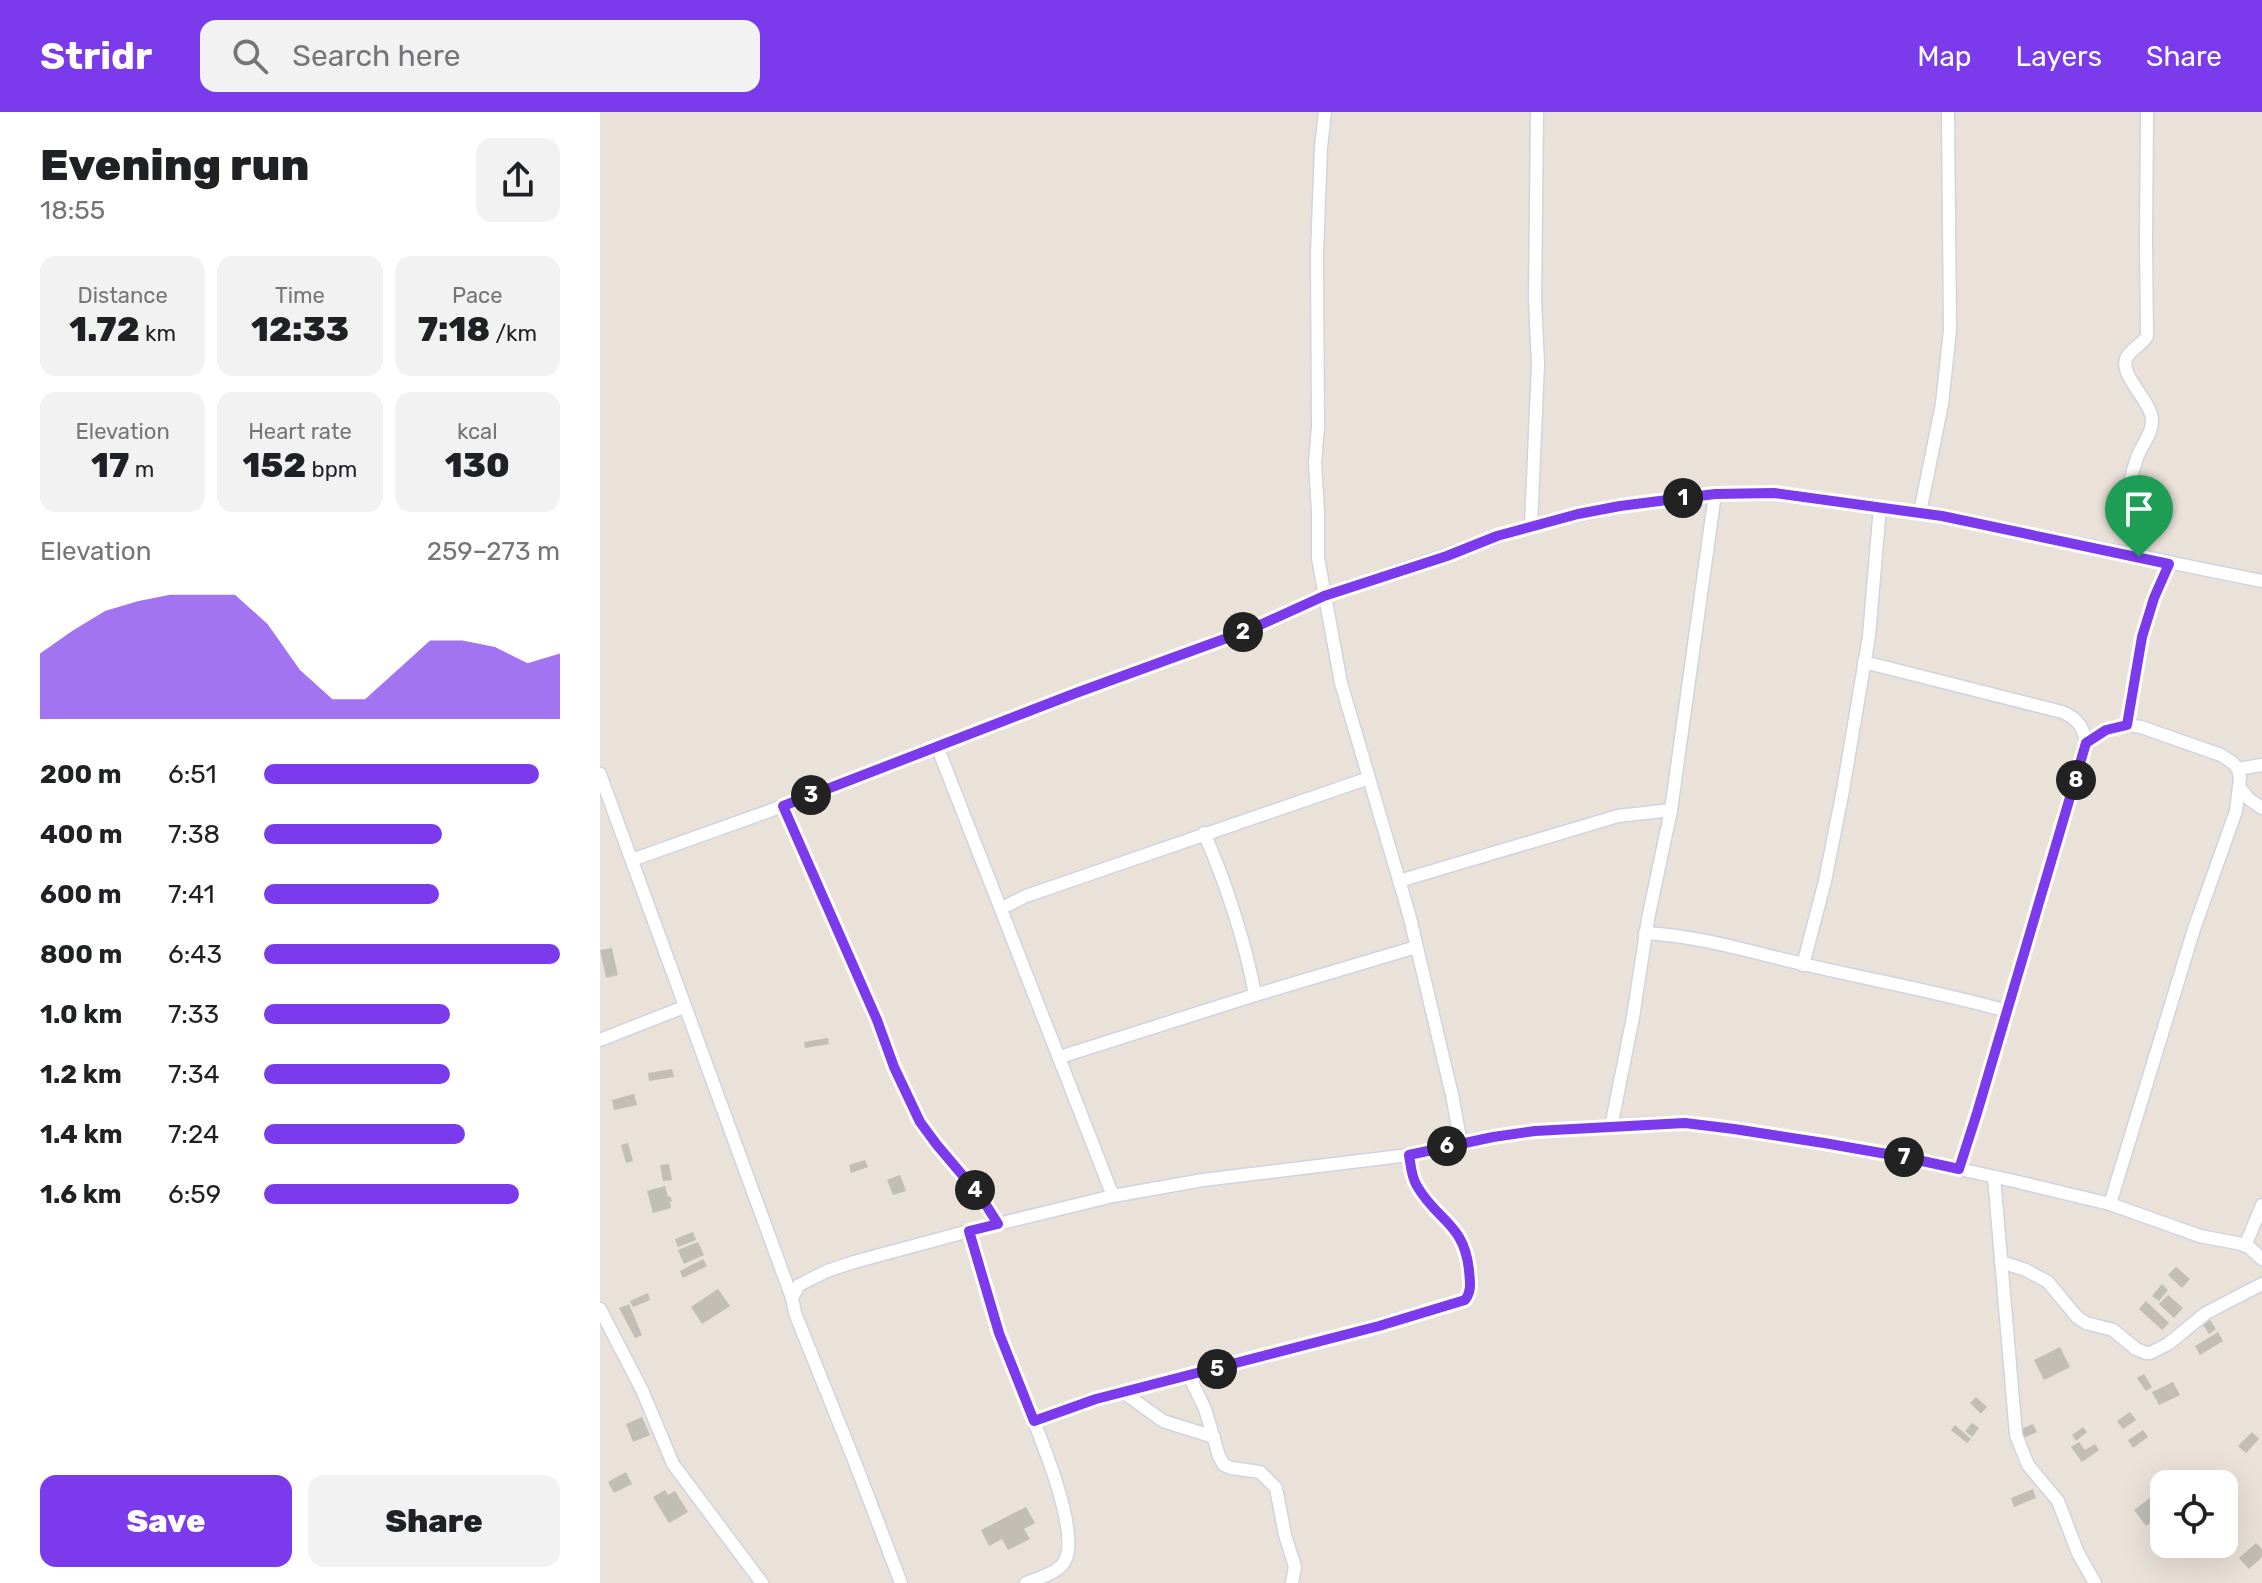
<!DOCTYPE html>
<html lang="en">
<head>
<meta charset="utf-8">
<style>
  body { margin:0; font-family:Rubik,sans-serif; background:#f2f2f2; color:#202124; height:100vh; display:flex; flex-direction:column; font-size:30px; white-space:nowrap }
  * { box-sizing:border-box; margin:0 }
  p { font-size:26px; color:#757577 }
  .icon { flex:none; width:44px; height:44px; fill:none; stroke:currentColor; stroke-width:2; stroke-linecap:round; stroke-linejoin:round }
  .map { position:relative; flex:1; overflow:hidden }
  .side { display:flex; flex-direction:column; background:#fff; width:600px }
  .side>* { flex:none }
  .fabs { position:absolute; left:1550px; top:1358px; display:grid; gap:16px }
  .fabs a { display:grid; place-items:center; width:88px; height:88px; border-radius:16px; background:#fff; box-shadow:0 8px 32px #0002; font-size:40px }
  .pin { position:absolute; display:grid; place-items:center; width:68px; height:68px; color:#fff; margin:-82px -34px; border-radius:50% 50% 50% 0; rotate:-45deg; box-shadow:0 0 8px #0007 }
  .pin .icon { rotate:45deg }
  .km { position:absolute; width:40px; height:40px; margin:-20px; border-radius:50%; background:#222; color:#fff; font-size:22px; line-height:40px; text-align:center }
  .round { display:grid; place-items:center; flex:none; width:84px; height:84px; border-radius:16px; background:#f2f2f2 }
  .overview { display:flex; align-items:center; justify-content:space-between; height:136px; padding:0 40px }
  h1 { font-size:44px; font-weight:800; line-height:60px }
  .stats { display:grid; grid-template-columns:repeat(3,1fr); gap:12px; height:136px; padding:8px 40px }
  .stats div { display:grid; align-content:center; border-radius:16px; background:#f2f2f2; text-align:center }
  .stats b { font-size:34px; font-weight:800 }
  .stats small { font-size:22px; font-weight:400 }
  .stats p { font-size:22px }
  .chart { height:224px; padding:16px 40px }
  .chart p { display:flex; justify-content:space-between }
  .chart svg { width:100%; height:144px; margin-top:8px; fill:#7c3aed; opacity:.7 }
  .button { display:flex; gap:16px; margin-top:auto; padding:16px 40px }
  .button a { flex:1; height:92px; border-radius:16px; background:#7c3aed; color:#fff; font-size:32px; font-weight:800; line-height:92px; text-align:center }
  .button a+a { background:#f2f2f2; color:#202124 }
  ul { padding:0 40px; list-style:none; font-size:26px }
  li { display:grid; grid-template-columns:128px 96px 1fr; align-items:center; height:60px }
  li i { height:20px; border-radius:10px; background:#7c3aed }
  header { display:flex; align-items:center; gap:48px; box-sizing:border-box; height:112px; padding:0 40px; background:#7c3aed; color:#fff }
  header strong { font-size:38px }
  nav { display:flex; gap:44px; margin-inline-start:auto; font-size:28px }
  .search { width:560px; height:72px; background:#f2f2f2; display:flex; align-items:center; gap:20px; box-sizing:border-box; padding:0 28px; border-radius:16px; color:#757577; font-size:30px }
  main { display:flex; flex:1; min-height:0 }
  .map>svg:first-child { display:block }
  .building { fill:#c2bdb5 }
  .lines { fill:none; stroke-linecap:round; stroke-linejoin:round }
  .street-casing { stroke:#cfd4e0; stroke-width:15 }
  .street { stroke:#fff; stroke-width:12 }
  .route-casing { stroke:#fff; stroke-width:16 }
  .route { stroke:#7c3aed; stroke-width:10 }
</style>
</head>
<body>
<header>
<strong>Stridr</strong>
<div class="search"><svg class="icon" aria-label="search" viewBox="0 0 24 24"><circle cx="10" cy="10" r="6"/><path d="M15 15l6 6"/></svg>Search here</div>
<nav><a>Map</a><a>Layers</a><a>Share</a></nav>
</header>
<main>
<section class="side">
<div class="overview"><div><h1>Evening run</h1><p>18:55</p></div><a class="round"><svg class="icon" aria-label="share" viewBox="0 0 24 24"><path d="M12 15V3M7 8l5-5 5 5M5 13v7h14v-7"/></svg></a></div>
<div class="stats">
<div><p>Distance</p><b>1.72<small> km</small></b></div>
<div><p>Time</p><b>12:33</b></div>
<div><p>Pace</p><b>7:18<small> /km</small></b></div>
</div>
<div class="stats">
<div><p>Elevation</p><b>17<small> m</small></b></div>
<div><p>Heart rate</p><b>152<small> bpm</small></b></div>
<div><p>kcal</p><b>130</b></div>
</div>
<div class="chart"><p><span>Elevation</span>259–273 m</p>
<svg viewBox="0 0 160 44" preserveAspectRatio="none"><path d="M0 44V24L10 17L20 11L30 8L40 6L50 6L60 6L70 15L80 29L90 38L100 38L110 29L120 20L130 20L140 22L150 27L160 24V44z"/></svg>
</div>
<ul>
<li><b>200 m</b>6:51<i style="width:93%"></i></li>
<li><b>400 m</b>7:38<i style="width:60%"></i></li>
<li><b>600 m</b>7:41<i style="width:59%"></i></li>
<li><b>800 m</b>6:43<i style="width:100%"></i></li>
<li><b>1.0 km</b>7:33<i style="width:63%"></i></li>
<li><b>1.2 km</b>7:34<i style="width:63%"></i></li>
<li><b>1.4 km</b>7:24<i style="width:68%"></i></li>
<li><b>1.6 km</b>6:59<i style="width:86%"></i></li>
</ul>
<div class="button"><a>Save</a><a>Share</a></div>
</section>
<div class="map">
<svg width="1662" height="1471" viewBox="0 0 1662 1471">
  <rect width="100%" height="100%" fill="#eae1d9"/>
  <g class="building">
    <polygon points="12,836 18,863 6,866 0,838"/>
    <polygon points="228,926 229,932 205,936 204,930"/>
    <polygon points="72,957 74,965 49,969 48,961"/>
    <polygon points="34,982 37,993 14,998 12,988"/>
    <polygon points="28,1031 33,1049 26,1051 21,1033"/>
    <polygon points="265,1048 268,1055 251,1061 249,1053"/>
    <polygon points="69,1052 72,1068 63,1069 60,1053"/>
    <polygon points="300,1063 306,1079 293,1083 287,1068"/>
    <polygon points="65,1074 68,1085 70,1084 72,1089 70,1090 71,1096 53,1101 47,1079"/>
    <polygon points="93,1120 96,1128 78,1135 75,1127"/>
    <polygon points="98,1130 104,1143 84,1152 78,1138"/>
    <polygon points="103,1147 107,1154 83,1166 80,1159"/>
    <polygon points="1576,1155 1590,1167 1582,1176 1568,1163"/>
    <polygon points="1562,1172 1568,1178 1559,1189 1552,1184"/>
    <polygon points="118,1177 130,1194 102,1212 91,1195"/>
    <polygon points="48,1181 50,1188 33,1195 30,1189"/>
    <polygon points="1568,1183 1583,1196 1574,1206 1559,1192"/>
    <polygon points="1546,1189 1569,1211 1562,1218 1539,1197"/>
    <polygon points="29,1192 42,1223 35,1226 19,1196"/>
    <polygon points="1610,1208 1616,1217 1609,1222 1603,1213"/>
    <polygon points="1618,1220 1623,1229 1600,1243 1595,1234"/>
    <polygon points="1460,1235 1470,1255 1444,1268 1434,1248"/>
    <polygon points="1544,1262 1552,1275 1546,1279 1537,1266"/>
    <polygon points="1573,1270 1580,1283 1559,1293 1552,1280"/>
    <polygon points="1376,1285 1387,1295 1381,1302 1370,1291"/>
    <polygon points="1530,1300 1536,1308 1523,1317 1517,1309"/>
    <polygon points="42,1305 50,1323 33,1330 26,1312"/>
    <polygon points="1372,1311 1379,1316 1372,1325 1365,1319"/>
    <polygon points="1433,1312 1437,1320 1421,1327 1417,1319"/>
    <polygon points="1355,1313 1371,1327 1367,1331 1351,1318"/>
    <polygon points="1483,1315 1487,1320 1476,1329 1472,1323"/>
    <polygon points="1543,1318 1548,1325 1533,1336 1528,1328"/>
    <polygon points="1652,1320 1659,1327 1646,1341 1638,1334"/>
    <polygon points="1479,1330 1485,1338 1495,1332 1499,1338 1482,1350 1471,1335"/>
    <polygon points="26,1360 32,1372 14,1381 8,1370"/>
    <polygon points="1433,1377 1436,1386 1414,1395 1411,1386"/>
    <polygon points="65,1378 68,1383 75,1379 88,1400 69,1411 53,1385"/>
    <polygon points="1555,1382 1564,1395 1564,1401 1546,1414 1534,1398"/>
    <polygon points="426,1395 435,1411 424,1417 430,1427 408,1438 402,1427 389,1434 381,1418"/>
    <polygon points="1564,1410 1564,1434 1561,1436 1550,1420"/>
    <polygon points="1656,1431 1662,1437 1662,1445 1649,1457 1639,1446"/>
  </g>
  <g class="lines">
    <defs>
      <g id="street">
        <polyline points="725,0 721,35 717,142 718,315 715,351 718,399 718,446 741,571 809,802 852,983 861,1031"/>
        <polyline points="1320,400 1342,292 1350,218 1348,0"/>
        <polyline points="931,414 938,252 935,188 937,0"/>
        <path d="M1539,445C1535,434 1529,422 1527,410C1524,390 1531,362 1538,343C1543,331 1552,322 1552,309C1552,289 1520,265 1526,247C1529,238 1542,233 1547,224L1546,128L1547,0"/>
        <path d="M1264,550L1462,600C1478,606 1485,617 1486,633L1377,1001L1359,1057"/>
        <polyline points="1527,613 1542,525 1554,486 1569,452"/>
        <polyline points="1486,631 1506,618 1527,613 1541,615 1621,643 1633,651 1638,657 1640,666 1636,699 1594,817 1510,1092"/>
        <polyline points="337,634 513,1084"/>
        <polyline points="1638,657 1662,653"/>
        <polyline points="0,662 192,1186"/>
        <polyline points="1640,676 1649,687 1662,696"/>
        <polyline points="183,694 277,908 294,955 320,1010 337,1033 381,1085 398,1112"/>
        <path d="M604,721C625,768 646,832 655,883"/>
        <polyline points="32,748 183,694 476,581 649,518 724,484 931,414 1020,394 1115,382 1174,381 1342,404 1662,469"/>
        <polyline points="799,769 1018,704 1071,698"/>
        <polyline points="402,796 426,784 769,666"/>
        <path d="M1045,821C1100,824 1150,840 1203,852C1271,868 1340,880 1407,899"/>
        <polyline points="1203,853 1225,769 1243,678 1269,524 1280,395"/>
        <polyline points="0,928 84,895"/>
        <polyline points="460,945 655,883 816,835"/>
        <polyline points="1011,1015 1033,905 1048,807 1071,698 1115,382"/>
        <polyline points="1394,1065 1416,1323 1428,1353 1458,1389 1478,1441 1495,1471"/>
        <path d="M369,1119C379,1152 388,1186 399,1219C413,1265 482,1405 466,1446C461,1461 440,1465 426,1471"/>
        <polyline points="1645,1134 1662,1093"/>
        <polyline points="1401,1150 1426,1158 1448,1170 1477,1205 1486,1211 1513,1218 1536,1237 1546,1241 1550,1241 1568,1232 1606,1201 1662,1172"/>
        <polyline points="0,1197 42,1278 73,1352 162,1471"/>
        <polyline points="589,1264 605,1297 619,1344 624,1353 631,1356 660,1360 676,1376 685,1423 695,1455 692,1471"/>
        <polyline points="523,1280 563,1309 614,1325"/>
        <path d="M434,1309L496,1287L727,1228L865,1188C872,1179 870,1170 869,1158C865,1111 836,1109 817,1074C811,1064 811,1053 809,1043"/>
        <polyline points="301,1471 256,1353 195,1201 192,1186 199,1173 227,1159 254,1150 369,1119 513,1084 603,1068 809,1043 893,1025 935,1019 1042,1012 1085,1011 1134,1017 1304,1045 1414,1069 1510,1092 1600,1124 1642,1132 1649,1135 1662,1147"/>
      </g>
    </defs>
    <use href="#street" class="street-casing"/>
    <use href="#street" class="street"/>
  </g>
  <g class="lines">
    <defs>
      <path id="route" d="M1174,381L1342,404L1569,452L1554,486L1542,525L1527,613L1506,618L1486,631L1377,1001L1359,1057L1304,1045L1224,1031L1134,1017L1085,1011L935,1019L893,1025L809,1043C811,1054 811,1064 817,1074C837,1109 864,1111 869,1158C870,1170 872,1179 865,1188L779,1214L496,1287L434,1309L399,1221L369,1119L398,1112L381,1085L337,1033L320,1010L294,955L277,908L183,694L476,581L649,518L724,484L847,444L897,424L978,402L1020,394L1115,382Z"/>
    </defs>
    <use href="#route" class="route-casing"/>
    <use href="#route" class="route"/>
  </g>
</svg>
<div class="fabs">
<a><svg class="icon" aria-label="locate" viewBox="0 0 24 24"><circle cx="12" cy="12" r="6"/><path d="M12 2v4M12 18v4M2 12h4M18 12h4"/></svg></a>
</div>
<div class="pin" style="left:1539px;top:445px;background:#1e9e55"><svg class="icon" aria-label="arrive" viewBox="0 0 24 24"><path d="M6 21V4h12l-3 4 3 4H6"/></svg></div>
<b class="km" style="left:1083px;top:386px">1</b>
<b class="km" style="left:643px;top:520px">2</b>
<b class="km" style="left:211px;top:683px">3</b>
<b class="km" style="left:375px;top:1078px">4</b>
<b class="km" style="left:617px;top:1257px">5</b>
<b class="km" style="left:847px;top:1034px">6</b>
<b class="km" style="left:1304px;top:1045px">7</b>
<b class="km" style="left:1476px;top:668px">8</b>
</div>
</main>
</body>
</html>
